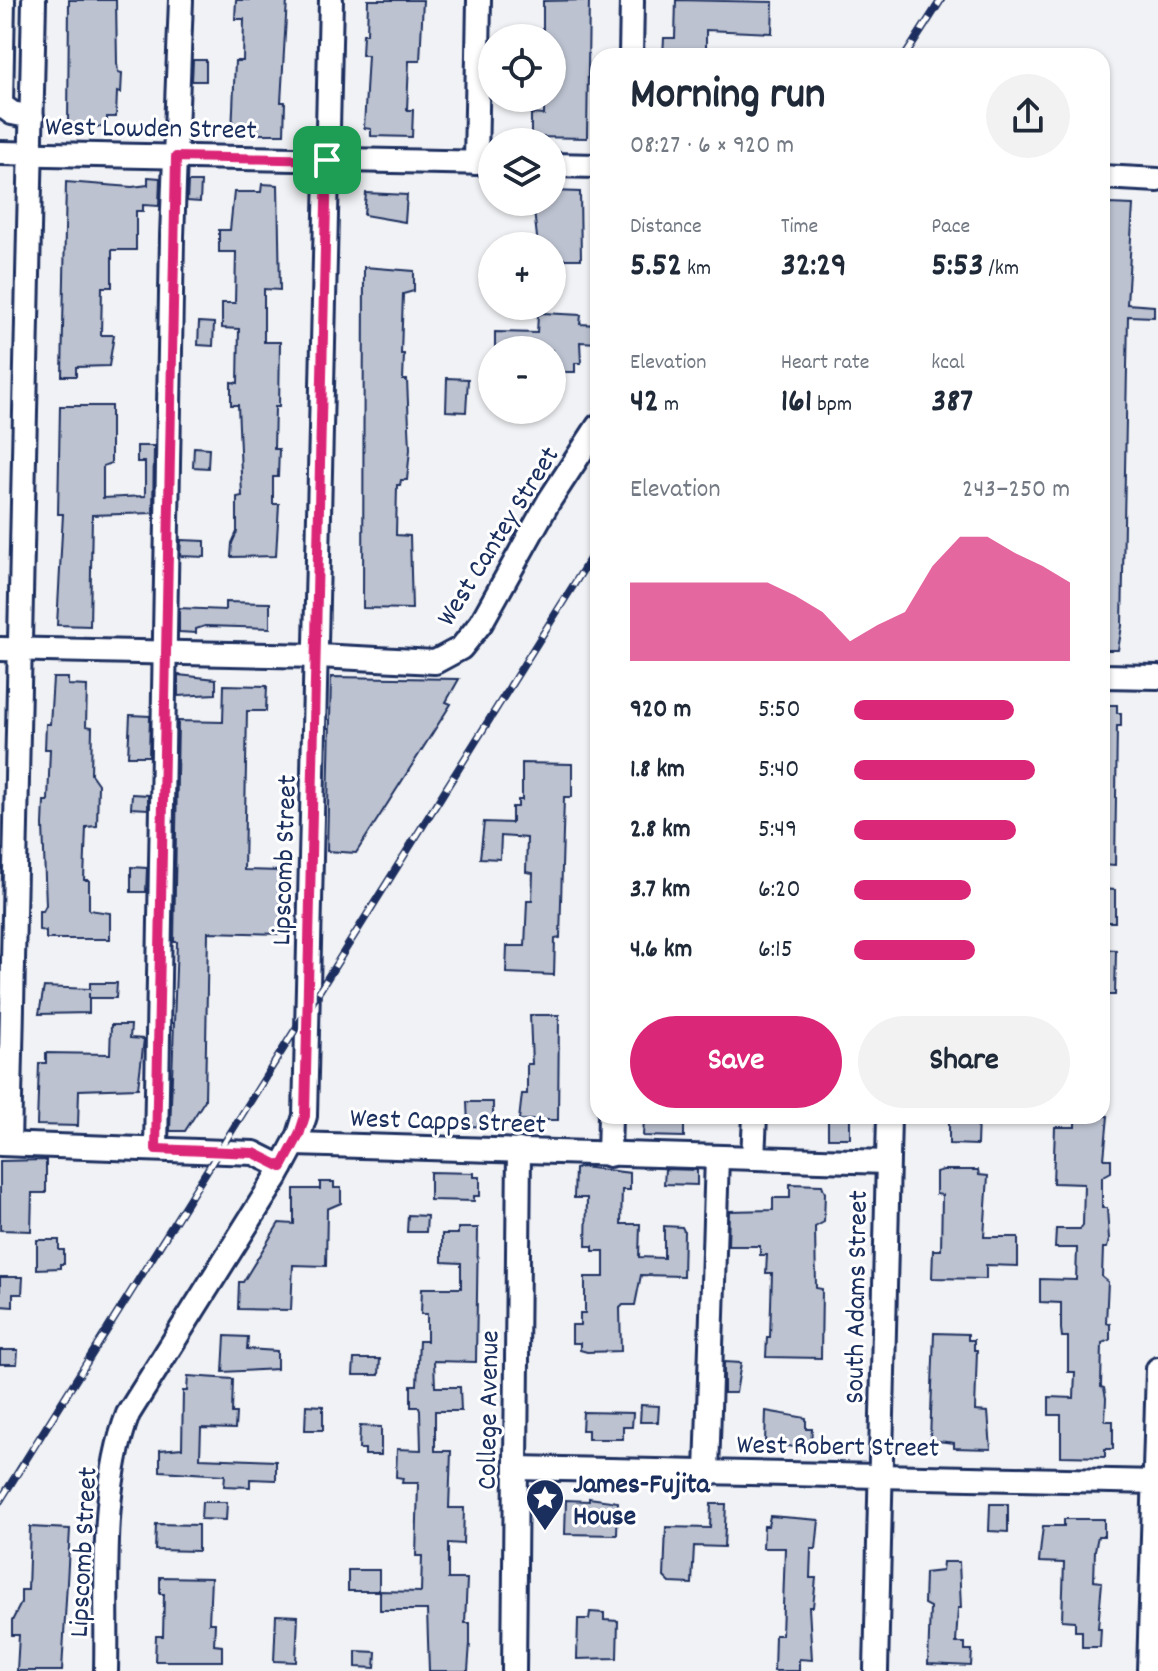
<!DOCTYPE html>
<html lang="en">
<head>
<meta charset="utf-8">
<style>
  body { margin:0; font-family:Dekko,sans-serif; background:#f2f2f3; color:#1f2937; height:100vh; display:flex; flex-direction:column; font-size:30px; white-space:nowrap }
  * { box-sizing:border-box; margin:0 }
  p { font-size:26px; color:#747a83 }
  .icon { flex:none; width:44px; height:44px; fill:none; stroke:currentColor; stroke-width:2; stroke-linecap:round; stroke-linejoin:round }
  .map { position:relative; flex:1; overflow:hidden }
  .drawer { position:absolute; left:590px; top:48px; width:520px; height:1076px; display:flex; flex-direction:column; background:#fff; border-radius:24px; box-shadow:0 2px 6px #0004 }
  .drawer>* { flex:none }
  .fabs { position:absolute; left:478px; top:24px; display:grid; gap:16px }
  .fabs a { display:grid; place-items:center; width:88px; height:88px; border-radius:50%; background:#fff; box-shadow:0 2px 6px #0004; font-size:40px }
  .pin { position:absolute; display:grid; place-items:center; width:68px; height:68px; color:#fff; margin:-34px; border-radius:16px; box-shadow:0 4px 12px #0006 }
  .round { display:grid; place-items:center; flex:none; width:84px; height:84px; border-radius:42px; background:#f2f2f3 }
  .overview { display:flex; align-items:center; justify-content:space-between; height:136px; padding:0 40px }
  h1 { font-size:44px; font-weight:700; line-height:60px }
  .stats { display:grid; grid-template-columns:repeat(3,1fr); gap:12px; height:136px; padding:8px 40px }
  .stats div { display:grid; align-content:center }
  .stats b { font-size:34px; font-weight:700 }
  .stats small { font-size:22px; font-weight:400 }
  .stats p { font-size:22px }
  .chart { height:224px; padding:16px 40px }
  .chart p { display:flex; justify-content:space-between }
  .chart svg { width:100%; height:144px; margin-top:8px; fill:#db2777; opacity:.7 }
  .cta { display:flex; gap:16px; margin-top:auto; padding:16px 40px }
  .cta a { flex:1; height:92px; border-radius:48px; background:#db2777; color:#fff; font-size:32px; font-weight:700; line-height:92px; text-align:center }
  .cta a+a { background:#f2f2f3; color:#1f2937 }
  ul { padding:0 40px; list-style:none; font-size:26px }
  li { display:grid; grid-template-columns:128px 96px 1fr; align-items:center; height:60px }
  li i { height:20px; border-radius:10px; background:#db2777 }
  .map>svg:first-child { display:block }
  .building { fill:#bcc2d0; stroke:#1b2f5e; stroke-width:2 }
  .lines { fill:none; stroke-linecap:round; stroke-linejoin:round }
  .minor-casing { stroke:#1b2f5e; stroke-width:28 }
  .minor { stroke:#fff; stroke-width:22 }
  .rail-casing { stroke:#1b2f5e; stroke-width:8 }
  .rail { stroke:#fff; stroke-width:5; stroke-dasharray:15; stroke-linecap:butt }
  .route-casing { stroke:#fff; stroke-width:16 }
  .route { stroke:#db2777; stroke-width:10 }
  .labels { text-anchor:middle; stroke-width:6; stroke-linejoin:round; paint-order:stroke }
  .street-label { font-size:28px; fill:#1b2f5e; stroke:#fff }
  .poi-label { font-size:28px; font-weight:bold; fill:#1b2f5e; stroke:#fff; text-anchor:start }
</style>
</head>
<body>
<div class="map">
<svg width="1158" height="1671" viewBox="0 0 1158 1671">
  <rect width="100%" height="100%" fill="#f1f2f5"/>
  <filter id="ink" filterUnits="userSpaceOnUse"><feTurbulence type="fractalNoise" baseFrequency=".0125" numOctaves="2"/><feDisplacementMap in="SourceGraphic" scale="16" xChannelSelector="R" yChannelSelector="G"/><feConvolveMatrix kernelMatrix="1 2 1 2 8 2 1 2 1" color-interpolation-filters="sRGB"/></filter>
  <g filter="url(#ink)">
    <g class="building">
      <polygon points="69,0 116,0 117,63 118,72 122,73 121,93 117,92 116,117 107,117 107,127 68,126"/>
      <polygon points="236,0 287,0 281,102 285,102 284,134 232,134 235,61 243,61 244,19 235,19"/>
      <polygon points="368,0 423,0 420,61 409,61 407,110 413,110 412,137 371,136 371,129 364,128 368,55 362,55 363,34 367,34"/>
      <polygon points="589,0 587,138 531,137 531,114 544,115 544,98 552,98 552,38 543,38 543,1"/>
      <polygon points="676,0 773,2 772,33 706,30 706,56 663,56 664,38 675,38"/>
      <polygon points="193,60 206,60 206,81 192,81"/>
      <polygon points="148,177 160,178 159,206 143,205 143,211 136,211 136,250 112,250 112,287 102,287 101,335 114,335 109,366 76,367 76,376 62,376 66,182 132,187 148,185"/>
      <polygon points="188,182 201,182 200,202 187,201"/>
      <polygon points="262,184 278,185 280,290 264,289 264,342 280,342 279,407 275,407 274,449 279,449 278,477 273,477 273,504 279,504 276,556 231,557 232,543 237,532 237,497 242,496 238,405 231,405 231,382 238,383 239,329 222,328 222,303 235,303 236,252 219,252 219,230 230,230 234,192 261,192"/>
      <polygon points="553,191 580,192 581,259 552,259 552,246 538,246 533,202 552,202"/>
      <polygon points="366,193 407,195 405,222 364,215"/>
      <polygon points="1108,204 1133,205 1127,304 1154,306 1154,317 1128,316 1122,626 1118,650 1102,650 1102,216 1108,216"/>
      <polygon points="364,267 414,271 414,291 403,294 401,354 404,354 403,380 407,380 410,449 407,480 401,480 400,485 397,485 396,535 410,536 412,609 363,608"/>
      <polygon points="543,313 581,315 580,324 598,325 598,343 580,342 581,363 575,363 575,372 552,372 552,350 495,350 495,332 537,333 538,315"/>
      <polygon points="199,322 214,323 213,346 198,345"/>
      <polygon points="447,378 468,379 466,412 446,411"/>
      <polygon points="60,406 111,406 111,463 103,466 103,498 145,496 145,462 137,462 137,446 154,446 153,513 92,515 90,626 57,625 63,514 58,514"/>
      <polygon points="194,447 209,448 208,468 193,467"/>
      <polygon points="181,540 205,541 205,557 180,556"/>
      <polygon points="225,602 270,603 270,628 205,626 196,629 196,633 179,632 179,608 225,610"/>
      <polygon points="178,675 216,679 216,694 178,696"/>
      <polygon points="331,677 459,679 446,702 451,704 356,853 327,851"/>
      <polygon points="53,678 68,678 68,685 87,686 86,726 92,727 91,774 98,784 97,826 86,827 84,880 89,880 89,910 110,913 110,939 46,939 46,931 39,930 39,911 43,911 46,905 43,825 44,801 48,801 50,749 45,749 46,724 50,724"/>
      <polygon points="224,685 267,686 266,711 247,711 244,870 281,871 280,934 208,932 205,1100 185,1131 170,1131 177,942 174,942 178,721 223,722"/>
      <polygon points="1102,705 1117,705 1117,713 1121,713 1121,726 1117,726 1115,865 1102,864"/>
      <polygon points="130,715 150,716 149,756 128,756"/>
      <polygon points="522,763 572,764 572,797 564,797 560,938 555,939 554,975 506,973 507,946 525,946 527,901 532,901 533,873 526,872 527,838 501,836 500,859 480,858 484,822 512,823 512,807 518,807 518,800 522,800"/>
      <polygon points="132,794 148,795 148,809 131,808"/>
      <polygon points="131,867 147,868 146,892 131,892"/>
      <polygon points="1102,889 1115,890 1115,922 1102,922"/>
      <polygon points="1102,949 1116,950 1115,995 1102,995"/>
      <polygon points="90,983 117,983 116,998 89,998 89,993 89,1013 39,1014 44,987 90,989"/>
      <polygon points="530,1015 559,1015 558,1120 519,1120 522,1094 527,1094 527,1064 532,1064"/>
      <polygon points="111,1025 131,1025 130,1038 144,1039 138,1088 79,1090 78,1126 37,1125 39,1063 46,1063 46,1053 110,1054"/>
      <polygon points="467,1102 493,1102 493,1127 468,1126"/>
      <polygon points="650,1116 684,1116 684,1137 643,1136 644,1119"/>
      <rect x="828" y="1116" width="22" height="22"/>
      <polygon points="949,1116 978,1116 977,1145 949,1144"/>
      <polygon points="1075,1116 1108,1116 1104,1159 1111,1159 1111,1172 1102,1177 1102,1208 1107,1208 1109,1240 1107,1248 1103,1248 1102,1277 1108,1282 1106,1323 1110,1324 1110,1340 1102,1343 1101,1387 1104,1388 1106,1398 1105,1421 1113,1421 1113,1449 1105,1449 1105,1457 1061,1456 1061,1415 1049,1415 1049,1397 1074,1398 1075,1372 1068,1372 1068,1337 1062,1337 1061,1329 1061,1303 1040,1302 1040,1279 1076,1280 1077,1248 1055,1248 1056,1229 1080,1229 1083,1225 1084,1184 1053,1183 1055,1127 1075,1127"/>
      <polygon points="46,1160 46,1193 32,1193 31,1231 0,1230 0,1161"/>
      <polygon points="582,1167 630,1173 630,1190 622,1190 621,1224 640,1224 639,1257 664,1258 664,1226 682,1227 684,1231 683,1276 641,1275 635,1305 623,1305 620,1308 621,1351 587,1352 580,1350 580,1343 572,1343 572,1325 580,1325 580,1313 585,1313 585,1277 604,1277 604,1251 593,1251 593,1246 586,1246 587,1198 574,1198 575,1169"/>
      <polygon points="665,1169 697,1170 697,1185 664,1184"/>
      <polygon points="943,1170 978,1170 979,1175 988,1176 984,1237 1018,1237 1018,1266 986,1265 986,1279 932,1278 933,1250 941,1250 942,1195 936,1194 936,1172"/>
      <polygon points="430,1172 474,1173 474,1177 480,1177 480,1196 474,1196 474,1201 430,1200"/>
      <polygon points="320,1182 334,1182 334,1188 341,1188 341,1203 327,1209 326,1266 293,1265 291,1310 238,1309 239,1282 243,1282 279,1223 294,1224 294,1189 320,1189"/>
      <polygon points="790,1184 822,1185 825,1193 824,1222 815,1227 816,1288 822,1289 821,1358 766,1357 767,1337 770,1337 772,1273 766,1273 767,1255 760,1255 760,1246 728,1246 729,1211 773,1210 773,1198 790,1198"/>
      <polygon points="408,1215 427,1216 426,1232 407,1232"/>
      <polygon points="458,1228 478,1228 476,1362 434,1361 435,1387 460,1387 461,1411 435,1411 435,1451 451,1451 449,1508 464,1508 463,1544 448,1543 448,1579 467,1579 465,1623 470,1623 470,1643 468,1671 429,1671 427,1610 380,1610 380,1591 421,1592 422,1556 416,1556 418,1483 402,1483 403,1478 396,1477 397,1449 421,1450 420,1411 419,1407 411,1407 411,1385 417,1385 419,1341 427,1341 427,1314 421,1314 422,1288 461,1288 461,1263 442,1262 442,1234 458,1234"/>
      <polygon points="37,1240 59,1240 59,1250 64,1250 64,1264 60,1264 60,1268 37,1269"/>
      <polygon points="0,1277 23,1277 22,1294 13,1294 13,1307 0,1306"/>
      <polygon points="934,1333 968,1334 968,1340 974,1340 974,1350 977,1350 975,1411 988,1412 991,1449 954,1448 954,1443 930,1440"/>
      <polygon points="225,1336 248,1337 247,1349 277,1351 277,1369 223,1372"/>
      <polygon points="0,1350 18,1350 17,1364 0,1364"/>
      <polygon points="354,1359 380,1359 379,1375 353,1375"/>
      <polygon points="724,1362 741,1363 736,1393 724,1393"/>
      <polygon points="188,1376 233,1379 232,1413 236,1413 235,1429 201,1428 200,1458 276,1461 276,1480 250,1479 250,1487 224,1486 225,1475 160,1471 160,1450 182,1448 183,1391 187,1391"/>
      <polygon points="306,1405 323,1406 323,1430 305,1430"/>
      <polygon points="641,1405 659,1406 658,1422 640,1422"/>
      <polygon points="766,1411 806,1418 806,1429 812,1429 811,1445 795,1444 795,1447 765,1443"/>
      <polygon points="583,1412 633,1413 632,1427 623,1427 623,1439 588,1439 588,1430 582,1430"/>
      <polygon points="360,1426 381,1427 381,1455 365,1455 365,1449 359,1449"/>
      <polygon points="589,1498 618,1502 617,1535 565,1534 566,1500 589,1501"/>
      <polygon points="202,1502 227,1502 226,1520 201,1519"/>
      <polygon points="711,1504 726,1504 724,1547 694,1546 692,1584 670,1583 664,1577 666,1527 710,1528"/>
      <polygon points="990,1504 1008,1504 1008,1532 989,1531"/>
      <polygon points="770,1516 819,1520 816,1549 811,1549 810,1578 816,1578 813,1607 809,1607 812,1660 799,1659 799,1671 774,1671 775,1635 782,1635 785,1548 763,1548 764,1526 768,1526"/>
      <polygon points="1064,1519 1104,1519 1104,1536 1098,1536 1095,1550 1094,1581 1102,1582 1098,1628 1101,1628 1100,1647 1082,1647 1082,1631 1075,1631 1075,1621 1062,1620 1064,1563 1039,1562 1043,1526 1064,1526"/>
      <polygon points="156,1524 198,1525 198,1551 155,1550"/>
      <polygon points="30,1527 70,1529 62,1671 17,1671 19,1635 12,1635 12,1621 21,1603 21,1590 28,1590"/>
      <polygon points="943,1562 959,1562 961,1608 958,1608 956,1643 965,1643 965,1650 972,1650 971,1666 928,1664 930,1607 924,1604 925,1573 942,1571"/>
      <rect x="348" y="1570" width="31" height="21"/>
      <polygon points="160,1577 211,1578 209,1623 215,1623 214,1645 222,1646 222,1661 155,1661 156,1636 163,1636 164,1594 160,1594"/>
      <polygon points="590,1612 604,1613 604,1620 618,1621 617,1658 577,1659 578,1619 589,1619"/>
      <polygon points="276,1615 298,1616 296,1662 274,1661"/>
      <polygon points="356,1651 376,1652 375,1668 356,1667"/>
    </g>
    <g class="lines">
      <defs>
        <g id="minor">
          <polyline points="3,0 1,105 12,113 32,117"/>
          <polyline points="631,56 632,0"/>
          <polyline points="0,153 492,163"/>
          <polyline points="476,163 479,0"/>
          <polyline points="552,165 598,166"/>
          <polyline points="1102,177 1158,180"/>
          <polyline points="0,649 318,656 435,662 461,648 481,623 549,501 598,426"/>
          <polyline points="1102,676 1158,677"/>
          <polyline points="0,1144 254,1153 282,1167"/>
          <polyline points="9,1144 34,0"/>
          <polyline points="295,1144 887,1162"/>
          <polyline points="156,1149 172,236 181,0"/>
          <polyline points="609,1155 610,1116"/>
          <polyline points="753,1158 755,1116"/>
          <polyline points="516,1468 1158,1482"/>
          <polyline points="707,1472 717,1157"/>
          <path d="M106,1671C108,1589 99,1491 128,1414L276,1178L299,1135L305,1116L331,0"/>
          <polyline points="514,1671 519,1150"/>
          <polyline points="876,1671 889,1116"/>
          <polyline points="1149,1671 1158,1369"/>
        </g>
      </defs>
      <use href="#minor" class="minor-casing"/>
      <use href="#minor" class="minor"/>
      <defs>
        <g id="rail">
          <polyline points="905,56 941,0"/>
          <polyline points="0,1501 598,546"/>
        </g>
      </defs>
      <use href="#rail" class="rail-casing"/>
      <use href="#rail" class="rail"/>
    </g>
  </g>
  <g class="lines" filter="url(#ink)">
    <defs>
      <polygon id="route" points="176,157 327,160 305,1116 299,1135 282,1167 254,1153 156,1149"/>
    </defs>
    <use href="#route" class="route-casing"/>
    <use href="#route" class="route"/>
  </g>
  <defs>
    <symbol id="sight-pin" viewBox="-11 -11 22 30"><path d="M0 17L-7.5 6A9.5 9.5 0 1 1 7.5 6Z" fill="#1b2f5e" stroke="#fff"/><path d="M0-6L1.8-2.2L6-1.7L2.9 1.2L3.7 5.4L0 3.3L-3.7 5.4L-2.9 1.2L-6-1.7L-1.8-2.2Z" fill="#fff"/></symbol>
  </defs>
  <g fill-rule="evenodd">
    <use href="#sight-pin" x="523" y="1476" width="44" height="60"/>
  </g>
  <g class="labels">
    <g class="street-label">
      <text transform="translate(151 126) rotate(1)" y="10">West Lowden Street</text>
      <text transform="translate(496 535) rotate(-58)" y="10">West Cantey Street</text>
      <text transform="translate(282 860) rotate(-88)" y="10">Lipscomb Street</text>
      <text transform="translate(448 1119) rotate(2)" y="10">West Capps Street</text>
      <text transform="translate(854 1297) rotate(-89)" y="10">South Adams Street</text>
      <text transform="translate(486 1410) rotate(-89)" y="10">College Avenue</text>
      <text transform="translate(838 1444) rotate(1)" y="10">West Robert Street</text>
      <text transform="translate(81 1552) rotate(-87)" y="10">Lipscomb Street</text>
    </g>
    <g class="poi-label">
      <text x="573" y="1492">James-Fujita<tspan x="573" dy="32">House</tspan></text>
    </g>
  </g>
</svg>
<div class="fabs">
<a><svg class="icon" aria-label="locate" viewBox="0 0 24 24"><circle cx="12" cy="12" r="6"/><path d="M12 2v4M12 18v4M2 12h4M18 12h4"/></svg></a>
<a><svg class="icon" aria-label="layers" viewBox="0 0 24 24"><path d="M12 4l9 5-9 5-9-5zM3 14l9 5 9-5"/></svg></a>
<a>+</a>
<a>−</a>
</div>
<div class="pin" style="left:327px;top:160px;background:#1e9e55"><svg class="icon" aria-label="arrive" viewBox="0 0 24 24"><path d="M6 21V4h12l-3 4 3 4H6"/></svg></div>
<section class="drawer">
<div class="overview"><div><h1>Morning run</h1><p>08:27 · 6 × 920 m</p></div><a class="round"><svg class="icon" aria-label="share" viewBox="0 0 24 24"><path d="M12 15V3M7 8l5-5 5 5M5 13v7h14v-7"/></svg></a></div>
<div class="stats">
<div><p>Distance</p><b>5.52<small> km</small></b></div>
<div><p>Time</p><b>32:29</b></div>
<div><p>Pace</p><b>5:53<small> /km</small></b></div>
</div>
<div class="stats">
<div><p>Elevation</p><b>42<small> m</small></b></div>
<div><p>Heart rate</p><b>161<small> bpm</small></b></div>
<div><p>kcal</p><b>387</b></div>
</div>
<div class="chart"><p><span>Elevation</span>243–250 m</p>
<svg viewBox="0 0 160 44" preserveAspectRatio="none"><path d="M0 44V20L10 20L20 20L30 20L40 20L50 20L60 24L70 29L80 38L90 33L100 29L110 15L120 6L130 6L140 11L150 15L160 20V44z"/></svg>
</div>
<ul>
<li><b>920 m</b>5:50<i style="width:74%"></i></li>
<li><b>1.8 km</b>5:40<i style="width:84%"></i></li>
<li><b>2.8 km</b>5:49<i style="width:75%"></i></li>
<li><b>3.7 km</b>6:20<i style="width:54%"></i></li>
<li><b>4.6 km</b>6:15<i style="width:56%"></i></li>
</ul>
<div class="cta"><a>Save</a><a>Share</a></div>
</section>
</div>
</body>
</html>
